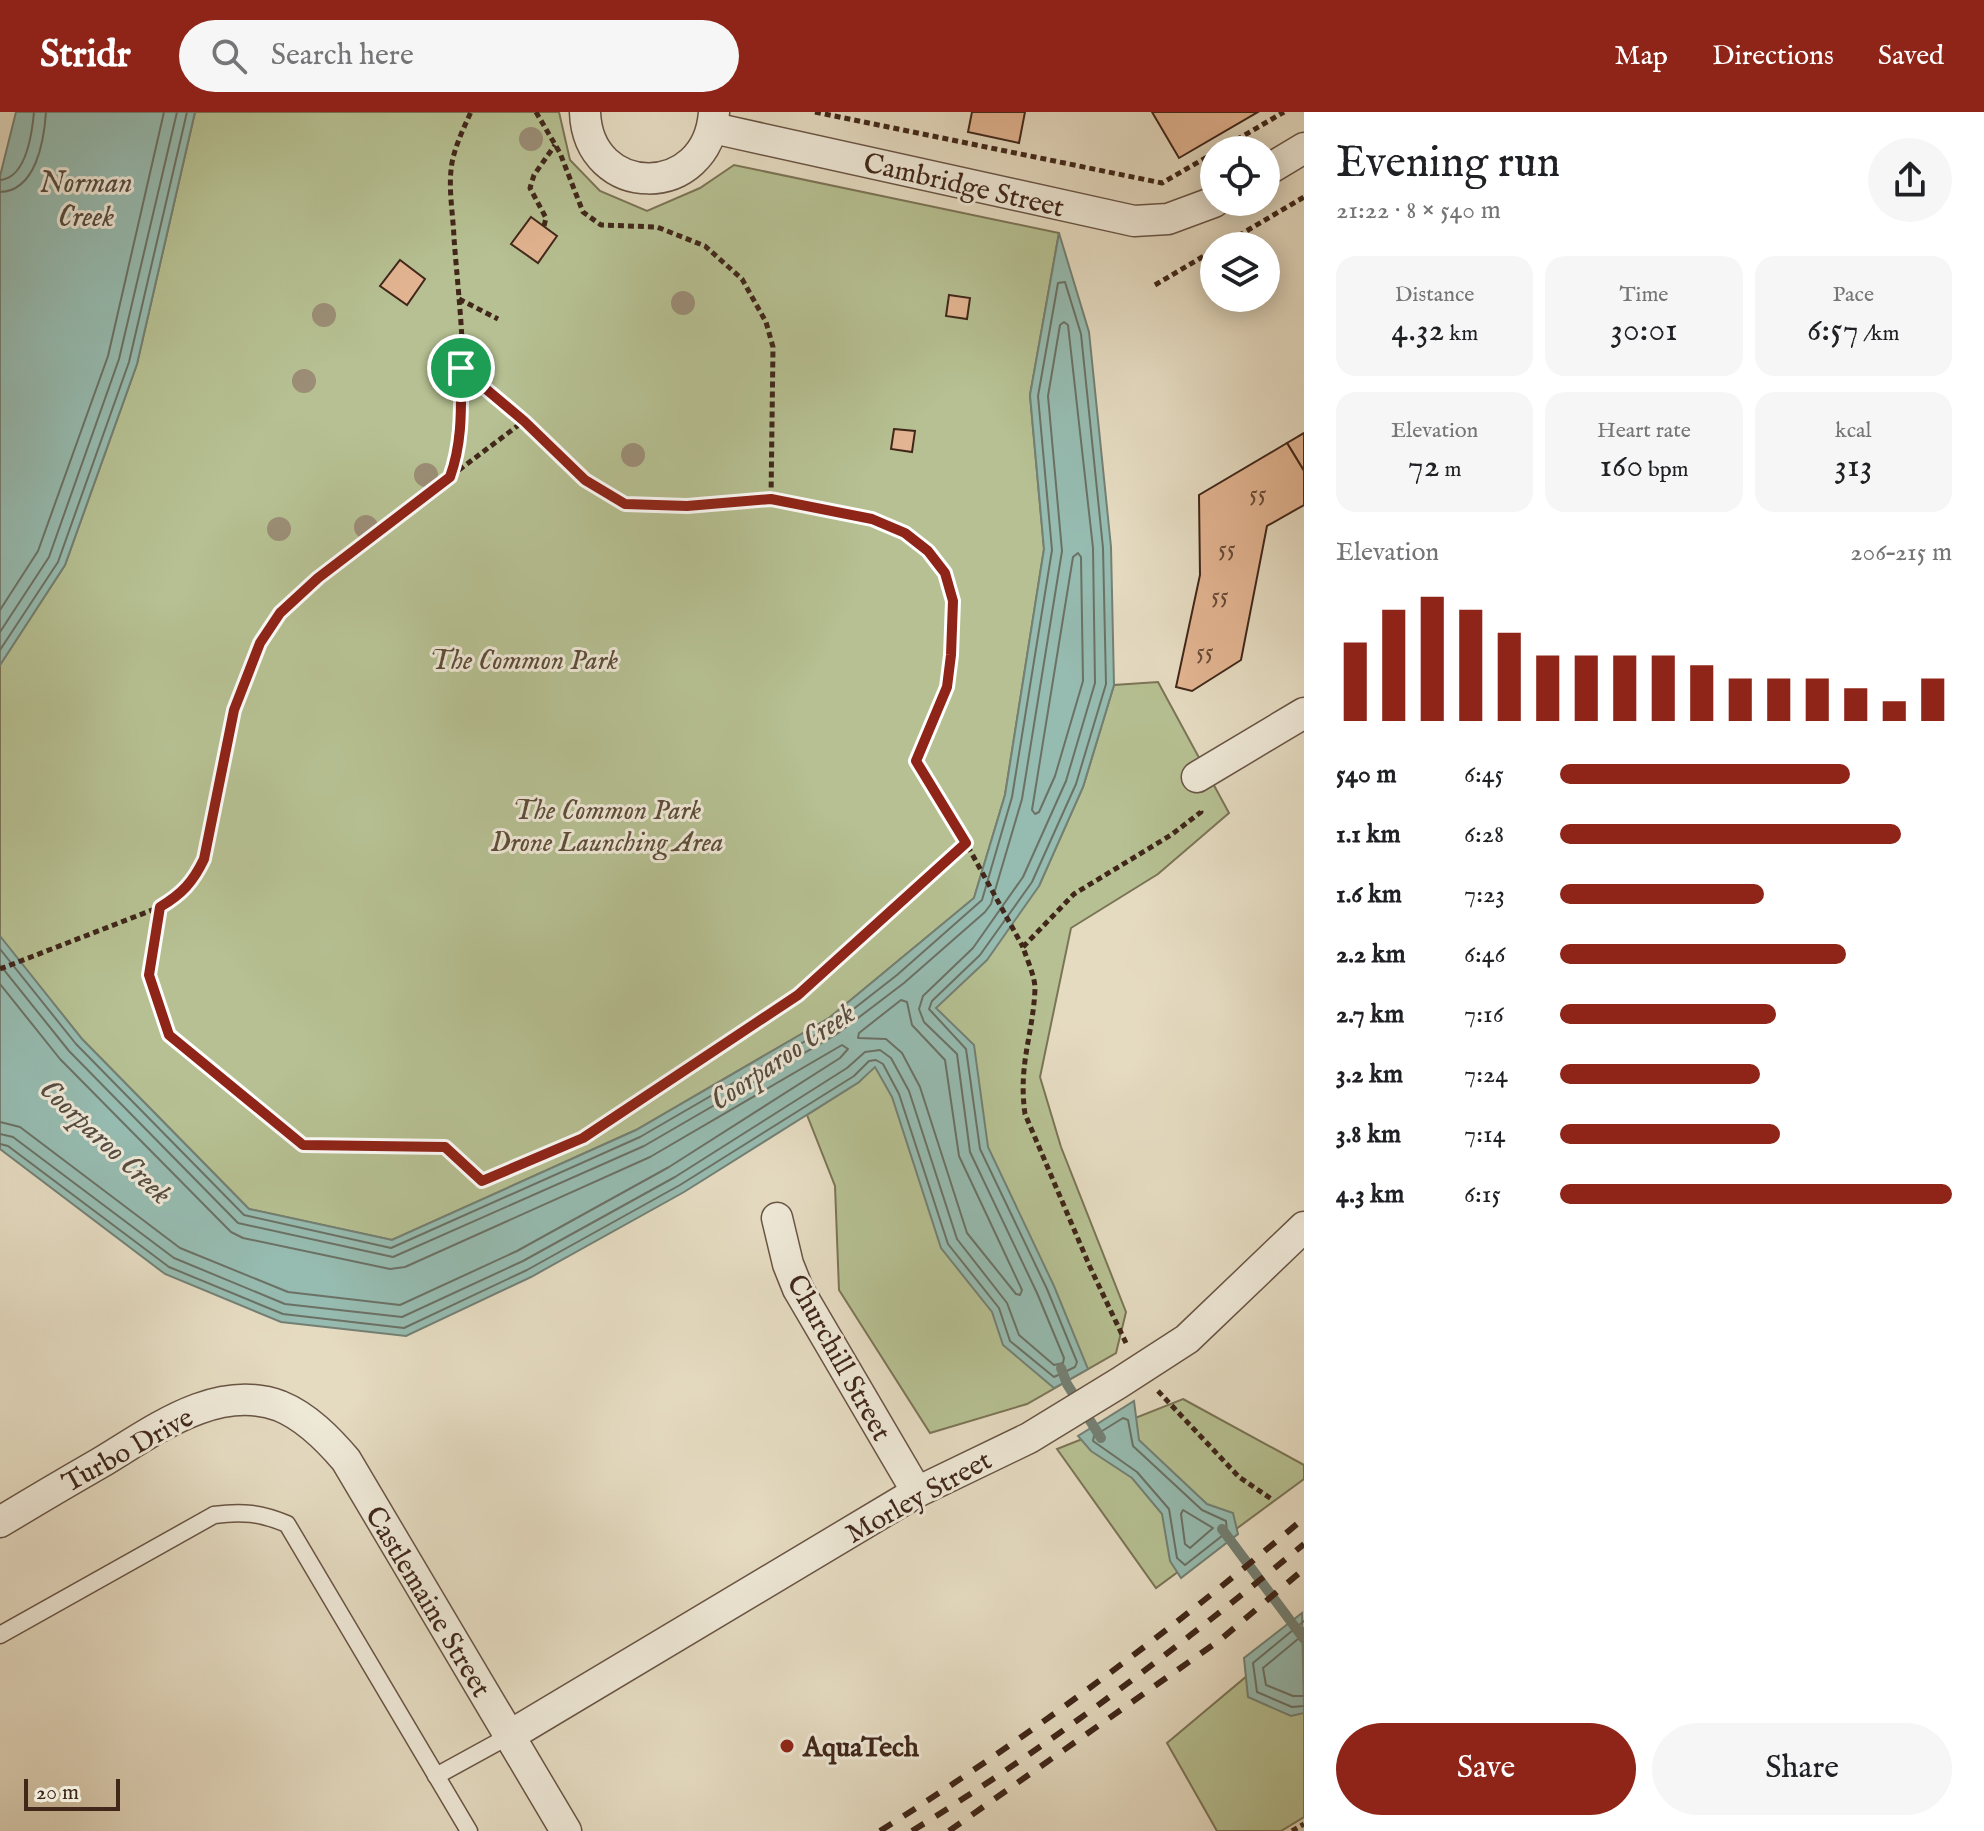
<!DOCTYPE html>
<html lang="en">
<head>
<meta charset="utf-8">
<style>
  body { margin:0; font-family:"IM FELL English",serif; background:#f6f6f6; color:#202124; height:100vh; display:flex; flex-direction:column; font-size:30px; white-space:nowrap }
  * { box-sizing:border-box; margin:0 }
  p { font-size:26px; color:#757577 }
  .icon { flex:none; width:44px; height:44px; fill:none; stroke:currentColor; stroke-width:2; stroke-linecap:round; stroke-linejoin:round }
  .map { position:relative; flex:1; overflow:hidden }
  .side { display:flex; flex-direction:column; background:#fff; width:680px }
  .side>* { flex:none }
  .tools { position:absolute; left:1200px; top:24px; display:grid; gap:16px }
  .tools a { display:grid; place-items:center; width:80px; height:80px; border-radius:50%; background:#fff; box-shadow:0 4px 20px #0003; font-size:40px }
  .scale { position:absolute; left:24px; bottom:20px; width:96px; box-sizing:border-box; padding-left:8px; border:4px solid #40271a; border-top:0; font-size:22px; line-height:28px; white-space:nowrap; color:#40271a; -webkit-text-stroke:6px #eee8d7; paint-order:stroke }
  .pin { position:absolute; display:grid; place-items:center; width:68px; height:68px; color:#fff; margin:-34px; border:4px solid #fff; border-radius:50%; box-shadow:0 2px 8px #0007 }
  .round { display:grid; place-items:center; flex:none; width:84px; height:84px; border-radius:42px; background:#f6f6f6 }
  .overview { display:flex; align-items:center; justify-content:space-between; height:136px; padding:0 32px }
  h1 { font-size:44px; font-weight:600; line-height:60px }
  .stats { display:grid; grid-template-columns:repeat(3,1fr); gap:12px; height:136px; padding:8px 32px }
  .stats div { display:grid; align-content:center; border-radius:20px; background:#f6f6f6; text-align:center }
  .stats b { font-size:34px; font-weight:600 }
  .stats small { font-size:22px; font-weight:400 }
  .stats p { font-size:22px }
  .chart { height:224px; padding:16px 32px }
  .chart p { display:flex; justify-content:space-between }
  .chart svg { width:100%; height:144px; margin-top:8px; stroke:#8f2418; stroke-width:6 }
  .button { display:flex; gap:16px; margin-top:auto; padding:16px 32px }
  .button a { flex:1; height:92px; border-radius:48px; background:#8f2418; color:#fff; font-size:32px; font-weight:600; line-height:92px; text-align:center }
  .button a+a { background:#f6f6f6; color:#202124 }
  ul { padding:0 32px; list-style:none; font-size:26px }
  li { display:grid; grid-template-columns:128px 96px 1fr; align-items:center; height:60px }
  li i { height:20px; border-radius:10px; background:#8f2418 }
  header { display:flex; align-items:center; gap:48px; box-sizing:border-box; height:112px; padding:0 40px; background:#8f2418; color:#fff }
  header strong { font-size:38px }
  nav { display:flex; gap:44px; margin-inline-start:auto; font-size:28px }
  .search { width:560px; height:72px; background:#f6f6f6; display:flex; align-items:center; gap:20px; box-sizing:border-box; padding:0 28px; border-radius:44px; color:#757577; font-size:30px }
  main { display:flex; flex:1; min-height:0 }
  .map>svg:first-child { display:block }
  .green { fill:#b6c092; stroke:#7b7456; stroke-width:2 }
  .water { fill:#96bbb0; stroke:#748074; stroke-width:2 }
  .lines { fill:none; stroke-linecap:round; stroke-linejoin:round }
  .shore { stroke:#6b7165; stroke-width:2 }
  .stream { stroke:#748074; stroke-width:10 }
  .building { fill:#e2b491; stroke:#40271a; stroke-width:2 }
  .lane-casing { stroke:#695444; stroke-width:19 }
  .street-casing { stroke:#695444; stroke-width:33 }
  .path { stroke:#40271a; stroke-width:5; stroke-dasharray:6 4; stroke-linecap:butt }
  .lane { stroke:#eee8d7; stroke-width:16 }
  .street { stroke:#eee8d7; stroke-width:30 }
  .rail { stroke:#40271a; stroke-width:6; stroke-dasharray:14 14; stroke-linecap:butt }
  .tree { fill:#9b8d76 }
  .route-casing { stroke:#fff; stroke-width:16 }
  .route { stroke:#8f2418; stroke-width:10 }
  .poi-dot { fill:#8f2418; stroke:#eee8d7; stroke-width:3 }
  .labels { text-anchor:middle; stroke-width:6; stroke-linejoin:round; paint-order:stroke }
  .number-label { font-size:24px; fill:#684a38 }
  .street-label { font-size:28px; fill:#40271a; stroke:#eee8d7 }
  .park-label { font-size:28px; font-style:italic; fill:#5e4d38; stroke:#eee8d7 }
  .poi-label { font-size:28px; font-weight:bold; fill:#40271a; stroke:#eee8d7; text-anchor:start }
  .water-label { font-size:30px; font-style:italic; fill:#564c40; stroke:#eee8d7 }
</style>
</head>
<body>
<header>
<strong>Stridr</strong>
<div class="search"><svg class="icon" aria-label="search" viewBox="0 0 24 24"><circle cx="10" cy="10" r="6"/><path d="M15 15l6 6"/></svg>Search here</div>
<nav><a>Map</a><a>Directions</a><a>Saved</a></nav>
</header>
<main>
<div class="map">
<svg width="1304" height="1719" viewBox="0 0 1304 1719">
  <rect width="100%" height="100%" fill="#e5dbc1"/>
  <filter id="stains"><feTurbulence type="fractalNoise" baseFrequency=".0025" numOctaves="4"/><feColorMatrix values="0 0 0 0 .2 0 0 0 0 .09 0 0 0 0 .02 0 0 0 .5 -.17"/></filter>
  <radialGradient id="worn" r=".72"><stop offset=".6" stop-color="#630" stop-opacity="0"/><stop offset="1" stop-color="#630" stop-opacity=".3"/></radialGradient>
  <g class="green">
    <polygon points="195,0 559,0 570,48 600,79 647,99 700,76 734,53 1059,121 1030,283 1044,437 1005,683 974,786 829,906 636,1018 392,1128 249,1097 82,927 0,825 0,553 65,453 137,252"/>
    <polygon points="1158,570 1229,701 1158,762 1071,816 1040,965 1061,1035 1126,1200 1116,1241 1027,1292 930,1321 839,1178 835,1074 807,1003 859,970 1039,774 1083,675 1114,573"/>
    <polygon points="1183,1287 1304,1353 1304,1367 1156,1476 1057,1337"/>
    <polygon points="1304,1516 1304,1705 1281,1719 1217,1719 1167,1631"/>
  </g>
  <g class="water">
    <polygon points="16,0 195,0 137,252 65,453 0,553 0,64"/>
    <polygon points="1059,121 1089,220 1111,435 1114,573 1083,675 1039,774 987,848 936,896 974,933 988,1035 1054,1174 1088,1257 1054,1276 1003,1233 992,1200 941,1136 892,985 875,955 859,970 684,1080 531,1165 406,1224 281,1210 165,1162 0,1037 0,824 82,927 249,1097 392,1128 636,1018 829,906 974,786 1005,683 1044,437 1030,283"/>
    <polygon points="1134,1289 1139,1328 1207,1392 1233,1401 1238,1422 1181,1466 1170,1449 1162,1402 1132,1366 1091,1339 1078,1324"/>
    <polygon points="1302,1501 1304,1601 1291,1604 1248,1585 1244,1546"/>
  </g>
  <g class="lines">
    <g class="shore">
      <path d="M0,68C26,66 32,22 34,0"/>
      <path d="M0,80C36,79 44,29 46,0"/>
      <polygon points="1078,441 1081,445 1083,569 1055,664 1039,700 1035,702 1032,698 1073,445"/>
      <polyline points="0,498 38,439 108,244 164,0"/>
      <polyline points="0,520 49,445 119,247 177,0"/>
      <polyline points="0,538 58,450 129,250 187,0"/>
      <polyline points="0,837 76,932 244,1103 391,1136 640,1025 833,913 897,863 982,788 1012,685 1052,438 1038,284 1058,171 1065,170 1081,222 1103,436 1106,572 1076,672 1032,770 980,843 932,889 929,897 966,937 980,1037 1047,1177 1077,1250 1075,1255 1054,1265 1010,1229 999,1196 948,1132 899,982 883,952 876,948 869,949 854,964 680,1073 527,1158 404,1216 283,1202 169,1155 8,1034 0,1032"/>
      <polyline points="0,853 69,939 238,1111 393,1145 644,1034 837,922 904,871 985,800 991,792 1022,687 1062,439 1048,284 1060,213 1064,210 1068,213 1093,436 1095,571 1066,669 1023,765 973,836 923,884 919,897 924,910 957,942 970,1040 1037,1181 1064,1246 1063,1251 1054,1253 1019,1223 1007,1191 957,1127 909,979 891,946 880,938 865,940 847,956 675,1065 523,1149 402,1205 285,1192 174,1146 13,1025 0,1022"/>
      <polyline points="0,872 60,947 231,1120 243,1126 390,1157 405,1155 650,1045 842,933 848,937 840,946 669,1055 517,1139 400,1193 288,1180 180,1136 20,1015 0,1010"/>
      <polygon points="901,888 907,890 912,913 945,948 959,1044 1022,1178 1020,1183 1016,1182 967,1121 920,975 902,941 886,927 858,926 859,921"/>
      <polygon points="1123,1306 1128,1308 1133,1334 1202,1398 1226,1409 1227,1420 1185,1453 1177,1446 1169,1397 1137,1360 1093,1329 1094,1324"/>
      <polygon points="1183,1398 1213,1416 1190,1436 1185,1432 1181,1402"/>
      <polyline points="1304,1509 1253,1551 1257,1580 1292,1595 1304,1594"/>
      <polyline points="1304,1522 1263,1556 1266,1573 1293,1584 1304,1584"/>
    </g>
    <g class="stream">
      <polyline points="1061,1256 1067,1272 1101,1326"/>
      <polyline points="1222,1417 1304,1527"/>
    </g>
  </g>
  <g class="building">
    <polygon points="972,0 1025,0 1019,31 968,20"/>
    <polygon points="1152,0 1258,0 1179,46"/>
    <polygon points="531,105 557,124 538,151 511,132"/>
    <polygon points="400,148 425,167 407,193 380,174"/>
    <polygon points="949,183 970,186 967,207 946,204"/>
    <polygon points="894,317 915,319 912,340 891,337"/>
    <polygon points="1304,321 1304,359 1287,331"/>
    <polygon points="1287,331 1304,359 1304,393 1267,414 1241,548 1192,579 1176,575 1200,463 1199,383"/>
  </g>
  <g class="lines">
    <defs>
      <g id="lane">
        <path d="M0,1523L214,1403C242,1399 261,1401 287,1412L469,1719"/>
        <polyline points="436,1664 509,1624"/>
      </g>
      <g id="street">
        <path d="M585,0C588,88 708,89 714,0"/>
        <polyline points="713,16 1134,109 1168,107 1214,90"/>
        <polyline points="1266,59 1304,36"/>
        <polyline points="1197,665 1304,601"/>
        <polyline points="777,1106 788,1152 798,1177 917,1380"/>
        <path d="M0,1410C33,1390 67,1370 100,1351C152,1320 216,1270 280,1294C307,1305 329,1328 346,1348L566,1719"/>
        <polyline points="509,1624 917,1380 1029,1326 1119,1271 1187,1227 1304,1115"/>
      </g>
    </defs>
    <use href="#lane" class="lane-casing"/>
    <use href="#street" class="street-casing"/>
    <g class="path">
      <polyline points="536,0 560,41 583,100 601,113 657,115 705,134 742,167 766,210 773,235 771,387"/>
      <polyline points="815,0 1162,71 1214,41"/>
      <polyline points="1219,38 1284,0"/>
      <polyline points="544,114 546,106 530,76 534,63 555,33"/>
      <polyline points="1221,134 1304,85"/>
      <polyline points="1155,173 1214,138"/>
      <polyline points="459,187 498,207"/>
      <polyline points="462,257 524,309 585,368 625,392 687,394 771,387 872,407 905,421 928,439 945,461 953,489 951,543 947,575 916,649 966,731 1023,835"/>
      <polyline points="451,364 524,309"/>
      <polyline points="160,795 149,863 169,923 303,1033 445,1035 482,1069 583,1026 798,883 966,731"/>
      <path d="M0,857L160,795C173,788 185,781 193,769C218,733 217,680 225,639C232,601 243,562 262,529C297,468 392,409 450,365C474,300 459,196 454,126C453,100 447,71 453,46C457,30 464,15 471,0"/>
      <path d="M1126,1231L1090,1155L1025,1002C1018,952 1033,923 1035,877C1035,864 1027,848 1023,835L1074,782L1171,723L1201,700L1200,695"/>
      <polyline points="1158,1279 1239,1365 1273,1388"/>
      <polyline points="1292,1719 1304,1712"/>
    </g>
    <use href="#lane" class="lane"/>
    <use href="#street" class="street"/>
    <g class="rail">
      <path d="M880,1719C1028,1626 1171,1519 1304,1406"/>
      <path d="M912,1719C1050,1634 1179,1535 1304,1432"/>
      <polyline points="949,1719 1220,1528 1304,1457"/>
    </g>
  </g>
  <g class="tree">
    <circle cx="531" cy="27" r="12"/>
    <circle cx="683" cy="191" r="12"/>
    <circle cx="324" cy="203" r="12"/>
    <circle cx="304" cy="269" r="12"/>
    <circle cx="633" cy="343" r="12"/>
    <circle cx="426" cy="363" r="12"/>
    <circle cx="366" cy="415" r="12"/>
    <circle cx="279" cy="417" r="12"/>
  </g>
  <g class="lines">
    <defs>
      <path id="route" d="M461,256L524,309L585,368L625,392L687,394L771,387L872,407L905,421L928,439L945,461L953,489L951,543L947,575L916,649L966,731L798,883L583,1026L482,1069L445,1035L303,1033L169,923L149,863L160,795C182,782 193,770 204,747L234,598L260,531L280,501L318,466L450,365C463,329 461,294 461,256Z"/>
    </defs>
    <use href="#route" class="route-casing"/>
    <use href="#route" class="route"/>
  </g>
  <circle class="poi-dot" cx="787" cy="1634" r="8"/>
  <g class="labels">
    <g class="number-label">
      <text x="1258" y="389">55</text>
      <text x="1227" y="444">55</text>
      <text x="1220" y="491">55</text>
      <text x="1205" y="547">55</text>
    </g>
    <g class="street-label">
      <text transform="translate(964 72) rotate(13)" y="10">Cambridge Street</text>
      <text transform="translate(840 1245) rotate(61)" y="10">Churchill Street</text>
      <text transform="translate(127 1337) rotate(-29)" y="10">Turbo Drive</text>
      <text transform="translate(918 1384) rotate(-29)" y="10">Morley Street</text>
      <text transform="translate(429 1489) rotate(59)" y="10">Castlemaine Street</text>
    </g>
    <g class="park-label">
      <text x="524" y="557">The Common Park</text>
      <text x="607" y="707">The Common Park<tspan x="607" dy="32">Drone Launching Area</tspan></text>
    </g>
    <g class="poi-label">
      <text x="803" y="1644">AquaTech</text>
    </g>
    <g class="water-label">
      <text x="86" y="80">Norman<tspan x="86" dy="34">Creek</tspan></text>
      <text transform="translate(782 944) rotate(-34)" y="10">Coorparoo Creek</text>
      <text transform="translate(106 1029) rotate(43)" y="10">Coorparoo Creek</text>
    </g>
  </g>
  <rect width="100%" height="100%" filter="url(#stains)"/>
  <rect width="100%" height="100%" fill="url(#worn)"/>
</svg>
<div class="tools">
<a><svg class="icon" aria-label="locate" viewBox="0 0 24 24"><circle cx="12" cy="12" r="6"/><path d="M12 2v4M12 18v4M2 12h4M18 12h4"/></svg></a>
<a><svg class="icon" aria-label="layers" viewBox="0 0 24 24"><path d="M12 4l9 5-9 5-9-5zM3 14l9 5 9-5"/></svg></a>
</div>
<div class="scale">20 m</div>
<div class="pin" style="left:461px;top:256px;background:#1e9e55"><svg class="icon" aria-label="arrive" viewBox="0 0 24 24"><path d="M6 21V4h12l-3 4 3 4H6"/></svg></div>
</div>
<section class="side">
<div class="overview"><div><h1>Evening run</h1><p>21:22 · 8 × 540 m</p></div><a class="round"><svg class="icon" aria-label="share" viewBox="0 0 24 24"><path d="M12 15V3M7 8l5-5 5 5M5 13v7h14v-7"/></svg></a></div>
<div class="stats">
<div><p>Distance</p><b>4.32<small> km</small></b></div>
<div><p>Time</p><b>30:01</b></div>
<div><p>Pace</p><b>6:57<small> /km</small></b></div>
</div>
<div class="stats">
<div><p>Elevation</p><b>72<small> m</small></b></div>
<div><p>Heart rate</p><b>160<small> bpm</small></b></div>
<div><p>kcal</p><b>313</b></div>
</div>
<div class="chart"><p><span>Elevation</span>206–215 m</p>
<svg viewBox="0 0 160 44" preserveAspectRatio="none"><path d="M5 44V20M15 44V10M25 44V6M35 44V10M45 44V17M55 44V24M65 44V24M75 44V24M85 44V24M95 44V27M105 44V31M115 44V31M125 44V31M135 44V34M145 44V38M155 44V31"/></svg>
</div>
<ul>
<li><b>540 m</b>6:45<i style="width:74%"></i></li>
<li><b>1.1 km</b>6:28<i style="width:87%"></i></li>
<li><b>1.6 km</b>7:23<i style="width:52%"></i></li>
<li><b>2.2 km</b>6:46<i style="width:73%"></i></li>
<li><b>2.7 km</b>7:16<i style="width:55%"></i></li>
<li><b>3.2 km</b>7:24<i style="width:51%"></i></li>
<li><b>3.8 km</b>7:14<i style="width:56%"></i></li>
<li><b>4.3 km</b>6:15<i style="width:100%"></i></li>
</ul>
<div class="button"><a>Save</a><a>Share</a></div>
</section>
</main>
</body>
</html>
